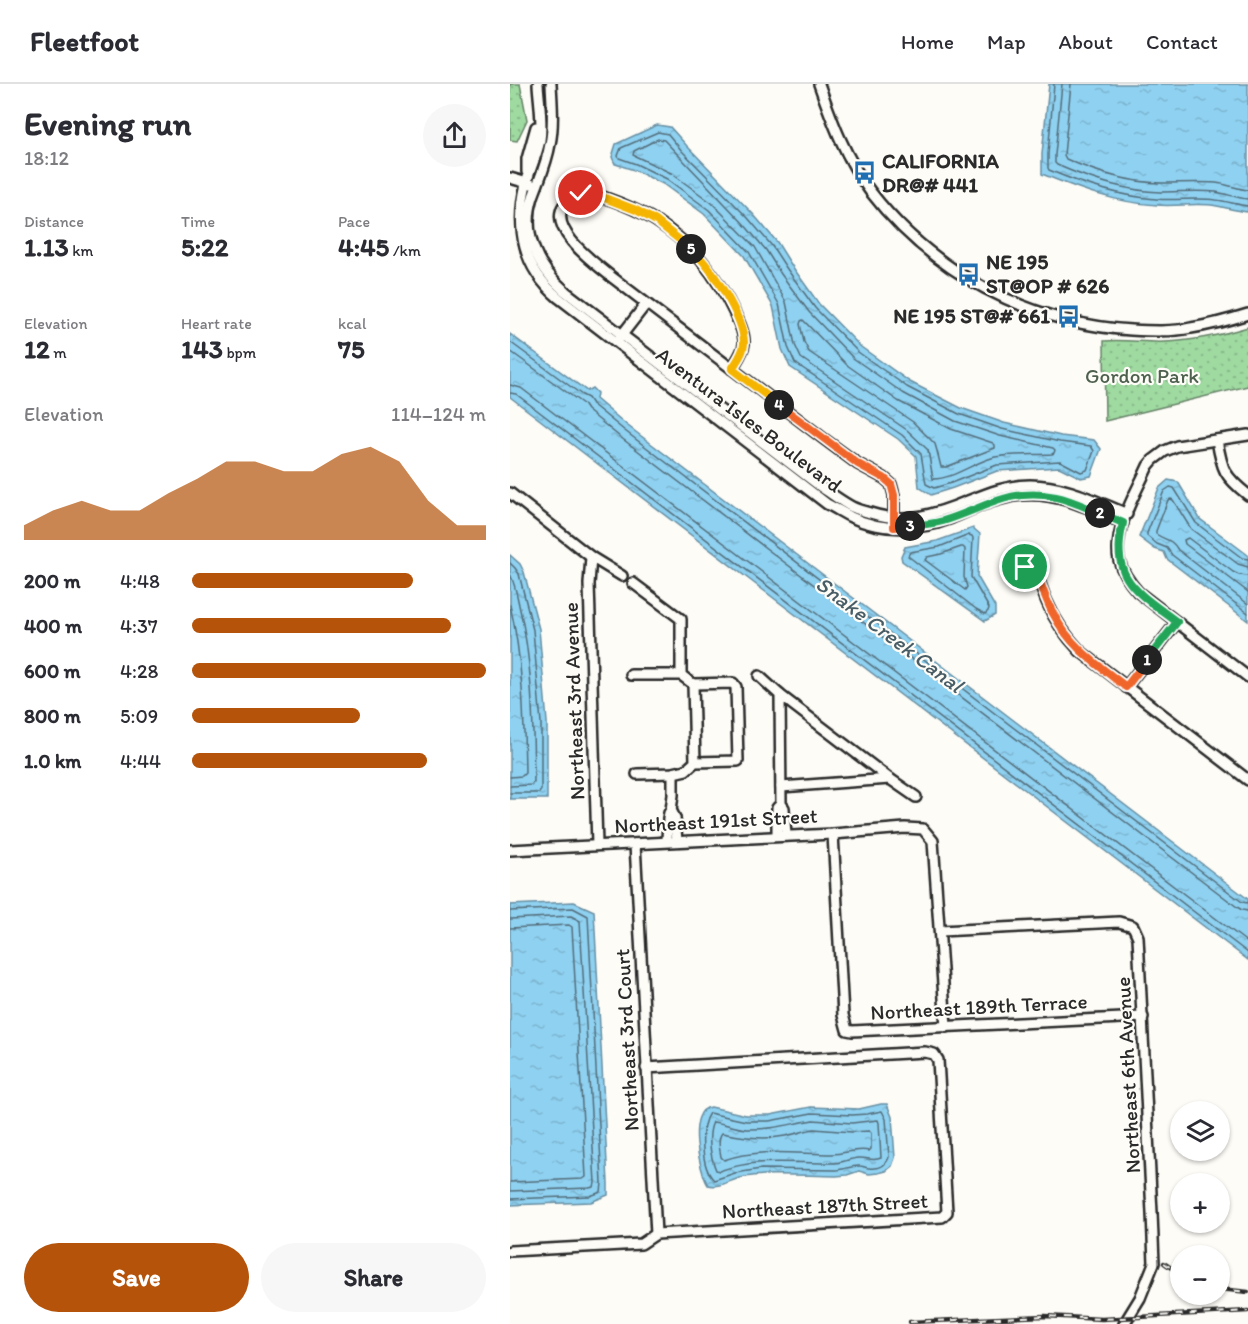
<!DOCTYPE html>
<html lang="en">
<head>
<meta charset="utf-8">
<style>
  body { margin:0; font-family:Itim,sans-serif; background:#f7f7f7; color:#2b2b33; height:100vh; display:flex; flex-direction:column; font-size:22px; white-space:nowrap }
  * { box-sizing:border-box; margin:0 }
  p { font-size:20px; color:#7c7c81 }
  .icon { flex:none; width:33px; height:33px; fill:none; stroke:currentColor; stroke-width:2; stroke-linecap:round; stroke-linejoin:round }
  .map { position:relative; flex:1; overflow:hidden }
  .sheet { display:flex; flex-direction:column; background:#fff; width:510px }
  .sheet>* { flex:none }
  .tools { position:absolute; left:660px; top:1017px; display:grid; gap:12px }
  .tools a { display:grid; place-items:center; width:60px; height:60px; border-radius:50%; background:#fff; box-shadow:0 2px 4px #0004; font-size:30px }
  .pin { position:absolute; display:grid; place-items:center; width:51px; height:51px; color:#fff; margin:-26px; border:3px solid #fff; border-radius:50%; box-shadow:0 2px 6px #0007 }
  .km { position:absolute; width:30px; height:30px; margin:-15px; border-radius:50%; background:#222; color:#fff; font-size:16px; line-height:30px; text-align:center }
  .round { display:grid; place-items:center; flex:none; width:63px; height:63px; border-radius:32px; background:#f7f7f7 }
  .overview { display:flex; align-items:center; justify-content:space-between; height:102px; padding:0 24px }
  h1 { font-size:33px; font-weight:700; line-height:45px }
  .stats { display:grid; grid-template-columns:repeat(3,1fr); gap:9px; height:102px; padding:6px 24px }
  .stats div { display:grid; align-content:center }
  .stats b { font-size:26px; font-weight:700 }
  .stats small { font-size:16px; font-weight:400 }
  .stats p { font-size:16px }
  .chart { height:168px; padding:12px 24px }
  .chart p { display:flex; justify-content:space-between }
  .chart svg { width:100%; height:108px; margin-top:6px; fill:#b45309; opacity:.7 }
  .action { display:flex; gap:12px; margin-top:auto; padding:12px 24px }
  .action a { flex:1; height:69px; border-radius:36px; background:#b45309; color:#fff; font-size:24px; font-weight:700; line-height:69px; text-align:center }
  .action a+a { background:#f7f7f7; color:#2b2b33 }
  ul { padding:0 24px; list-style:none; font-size:20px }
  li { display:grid; grid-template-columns:96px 72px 1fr; align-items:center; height:45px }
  li i { height:15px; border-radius:8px; background:#b45309 }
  header { display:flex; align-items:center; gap:36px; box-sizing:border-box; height:84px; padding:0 30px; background:#fff; border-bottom:2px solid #e1e1e2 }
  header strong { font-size:28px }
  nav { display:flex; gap:33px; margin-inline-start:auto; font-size:21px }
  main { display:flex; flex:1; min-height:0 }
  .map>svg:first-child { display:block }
  .green { fill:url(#green-dots); stroke:#658266; stroke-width:1.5 }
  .water { fill:url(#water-ripples); stroke:#678fa2; stroke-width:1.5 }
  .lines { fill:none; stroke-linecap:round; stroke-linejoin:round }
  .shore { stroke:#536d7a; stroke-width:1.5 }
  .minor-casing { stroke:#2b2b2b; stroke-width:14 }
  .minor { stroke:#fdfcf7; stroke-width:9 }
  .rail-casing { stroke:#2b2b2b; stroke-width:4.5 }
  .rail { stroke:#fdfcf7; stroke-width:2; stroke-dasharray:7; stroke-linecap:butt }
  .split-1-casing { stroke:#fff; stroke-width:12 }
  .split-2-casing { stroke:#fff; stroke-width:12 }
  .split-3-casing { stroke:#fff; stroke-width:12 }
  .split-4-casing { stroke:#fff; stroke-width:12 }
  .split-5-casing { stroke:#fff; stroke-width:12 }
  .split-6-casing { stroke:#fff; stroke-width:12 }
  .split-1 { stroke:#f0652b; stroke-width:8 }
  .split-2 { stroke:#22a559; stroke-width:8 }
  .split-3 { stroke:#22a559; stroke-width:8 }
  .split-4 { stroke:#f0652b; stroke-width:8 }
  .split-5 { stroke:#f5b400; stroke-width:8 }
  .split-6 { stroke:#f5b400; stroke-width:8 }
  .labels { text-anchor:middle; stroke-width:4.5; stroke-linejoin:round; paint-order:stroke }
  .poi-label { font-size:21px; font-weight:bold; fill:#2b2b2b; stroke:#fdfcf7; text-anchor:start }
  .park-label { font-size:21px; fill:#4e604e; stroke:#fdfcf7 }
  .street-label { font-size:21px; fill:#2b2b2b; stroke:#fdfcf7 }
  .water-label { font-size:22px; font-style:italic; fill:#495d66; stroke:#fdfcf7 }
</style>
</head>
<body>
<header>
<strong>Fleetfoot</strong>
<nav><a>Home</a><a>Map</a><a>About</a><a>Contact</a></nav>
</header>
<main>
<section class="sheet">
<div class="overview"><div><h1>Evening run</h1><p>18:12</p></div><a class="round"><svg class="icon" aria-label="share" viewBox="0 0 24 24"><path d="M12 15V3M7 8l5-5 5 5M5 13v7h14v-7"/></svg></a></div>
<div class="stats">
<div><p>Distance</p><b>1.13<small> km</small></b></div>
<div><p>Time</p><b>5:22</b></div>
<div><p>Pace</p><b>4:45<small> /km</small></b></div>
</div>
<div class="stats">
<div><p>Elevation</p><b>12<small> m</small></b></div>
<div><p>Heart rate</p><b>143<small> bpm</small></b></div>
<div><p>kcal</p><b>75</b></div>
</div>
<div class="chart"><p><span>Elevation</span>114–124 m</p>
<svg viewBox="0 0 160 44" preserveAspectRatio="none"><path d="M0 44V38L10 32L20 28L30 32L40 32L50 25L60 19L70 12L80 12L90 16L100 16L110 9L120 6L130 12L140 28L150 38L160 38V44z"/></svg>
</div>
<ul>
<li><b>200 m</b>4:48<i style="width:75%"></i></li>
<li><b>400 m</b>4:37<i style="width:88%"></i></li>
<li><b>600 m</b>4:28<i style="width:100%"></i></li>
<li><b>800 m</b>5:09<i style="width:57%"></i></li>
<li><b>1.0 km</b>4:44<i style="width:80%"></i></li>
</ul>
<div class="action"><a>Save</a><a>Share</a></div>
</section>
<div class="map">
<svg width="738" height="1240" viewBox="0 0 738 1240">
  <defs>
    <pattern id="green-dots" width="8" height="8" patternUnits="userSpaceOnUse" patternTransform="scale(1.5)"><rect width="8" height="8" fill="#9fdaa1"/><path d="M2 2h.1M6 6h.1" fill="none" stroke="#89bb8b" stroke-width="1.8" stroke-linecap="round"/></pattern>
    <pattern id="water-ripples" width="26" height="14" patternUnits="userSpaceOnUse" patternTransform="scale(1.5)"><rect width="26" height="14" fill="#8fd1f1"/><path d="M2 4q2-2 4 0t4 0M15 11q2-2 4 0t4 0" fill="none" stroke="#7cb4cf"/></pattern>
  </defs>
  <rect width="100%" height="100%" fill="#fdfcf7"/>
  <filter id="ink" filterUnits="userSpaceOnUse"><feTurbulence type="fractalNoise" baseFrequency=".0167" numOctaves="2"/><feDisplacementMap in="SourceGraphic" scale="12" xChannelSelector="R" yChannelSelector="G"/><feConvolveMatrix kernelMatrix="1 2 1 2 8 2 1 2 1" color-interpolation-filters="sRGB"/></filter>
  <g filter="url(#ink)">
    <g class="green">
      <polygon points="0,0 10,0 17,36 7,57 0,56"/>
      <path d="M738,243V302L595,337L594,257C614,255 635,259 655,258C683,257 711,251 738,243Z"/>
    </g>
    <g class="water">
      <path d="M539,0H738V128C727,127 717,124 707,122C687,118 666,123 647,121C606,119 569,105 532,90V70Z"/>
      <polygon points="147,41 160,43 177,62 243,130 267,158 282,182 309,220 351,263 400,298 451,324 494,339 551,352 584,356 591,365 581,392 571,394 549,383 487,387 443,404 421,411 409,403 406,372 388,355 280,283 272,265 263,222 234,172 194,130 153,100 124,86 105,80 102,73 106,60"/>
      <polygon points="0,250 77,307 82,304 87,309 86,315 118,342 738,815 738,876 0,313"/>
      <polygon points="658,396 668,398 690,435 738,471 738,537 657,475 654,468 645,465 629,453 649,404"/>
      <polygon points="463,444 470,450 467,492 485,523 485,531 475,537 392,477 391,472 395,463 427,457"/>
      <polygon points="0,471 10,480 14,488 29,545 37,638 37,715 0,715"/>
      <polygon points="64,818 84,827 98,1099 98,1111 81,1118 0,1121 0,821"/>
      <path d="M371,1020H377L382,1033L385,1074L382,1082L376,1087L368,1089L359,1090L349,1087L337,1091L326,1092C296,1092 258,1088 230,1094C219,1097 209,1104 198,1101C189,1087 176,1025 201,1023L236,1031H260L301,1023L349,1025Z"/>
    </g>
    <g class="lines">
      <g class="shore">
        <path d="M544,0L538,70V84L539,86C574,101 609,112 646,115C666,117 686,113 706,116C717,117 727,121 738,122"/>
        <path d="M552,0L545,71V79L547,81C579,95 615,107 650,108C669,108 688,106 706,108C717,110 727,114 738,115"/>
        <path d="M561,0L554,71L556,75C585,88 618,98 650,99C669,99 687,98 706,99C717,100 727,105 738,106"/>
        <polygon points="148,48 158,50 172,67 238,134 262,162 277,185 305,224 348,268 397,303 449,330 492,345 550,358 581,362 584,367 577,386 571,388 550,377 487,381 441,399 424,404 416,400 411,370 392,351 285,279 278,263 269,220 239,168 199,126 157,95 126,80 109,74 108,72 111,64"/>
        <path d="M148,55L154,56L233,139L256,166L271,190L299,228L343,274L393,309L445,337L490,352L543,364L545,366L544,369L542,370C524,371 503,370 485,373C464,378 444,395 423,395L418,366L397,346L291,274L285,261L276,218L245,163L202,119L161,89L123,71L124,67Z"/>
        <polygon points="293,236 337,281 388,317 441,345 483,359 485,361 485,364 436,383 431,383 427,367 425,360 403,338 299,268 294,258 290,240 291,237"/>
        <polyline points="0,258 72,311 78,314 82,320 115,347 732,818 738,819"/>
        <polyline points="0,267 73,320 77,326 110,353 727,823 732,826 738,827"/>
        <polyline points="0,301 11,304 738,859"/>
        <polyline points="0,309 6,310 738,869"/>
        <polygon points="459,451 462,452 463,454 461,493 479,524 478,527 475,530 466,525 398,472 400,468 429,463"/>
        <polygon points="451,463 453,463 455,465 454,493 457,503 455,506 415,476 417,473 431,470"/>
        <polyline points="738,475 732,474 686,439 664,404 660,403 654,407 637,449 637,452 647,460 657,464 662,471 738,529"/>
        <polyline points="0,479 5,484 9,490 23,546 31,639 31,706 29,709 0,709"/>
        <path d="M738,483L728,480L681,445L663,416L661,415L658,416L646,447V450C656,457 661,454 668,466L738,520"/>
        <path d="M0,490C5,500 7,511 9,521C23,579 23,639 24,698L21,701L0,702"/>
        <polyline points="738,492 729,491 723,488 678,454 674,456 675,460 738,508"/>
        <path d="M0,521C13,576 14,633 15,689L12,692L0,693"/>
        <polyline points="0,827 63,824 78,832 92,1099 91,1108 80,1112 0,1115"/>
        <polyline points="0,835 61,832 70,837 85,1099 84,1103 79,1104 0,1107"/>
        <polyline points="0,844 59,841 62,843 76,1093 73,1095 0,1098"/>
        <path d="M372,1027L376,1035L379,1073C376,1082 369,1085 359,1084C356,1084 353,1082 350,1082C344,1081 332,1086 325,1086L251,1085L225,1089L204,1096C191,1084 189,1044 199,1029L236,1037H259L302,1029L342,1031L357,1030Z"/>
        <path d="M303,1036L342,1039L368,1036L369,1039L371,1074C362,1078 357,1073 348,1074C340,1075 333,1078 325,1079C285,1080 248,1073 209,1087L206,1086C200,1072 197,1051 203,1038C214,1039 225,1044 236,1045C262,1046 279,1040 303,1036Z"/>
        <path d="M304,1045L342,1048L359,1047L361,1049V1065L359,1067C346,1064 335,1070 322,1070C287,1070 248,1064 214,1076L211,1073C210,1066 207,1055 212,1049C233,1053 253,1056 275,1052C285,1050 294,1047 304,1045Z"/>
      </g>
      <defs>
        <g id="minor">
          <path d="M28,0C29,18 33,39 30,56C27,71 20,85 16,100C5,146 13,184 49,214L317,420C325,424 333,429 341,433C370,447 409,447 439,435C463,425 487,413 513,411C549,408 581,425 613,439"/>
          <path d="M41,0C42,20 44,41 40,60C37,79 29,96 23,113C11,151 28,184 56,208L311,403C322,410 332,418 342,423C348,426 354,427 360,429C395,440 425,431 458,417C478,409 498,401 520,401C555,401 585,417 617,430"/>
          <path d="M309,0C322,37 336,75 360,107C423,189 518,239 621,246C641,247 661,248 681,244C700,241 719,236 738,230"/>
          <polyline points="17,88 17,75 26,43"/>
          <polyline points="0,94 21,100"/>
          <polyline points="108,256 136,220"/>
          <path d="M222,285C226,277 233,269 234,260C235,250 229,238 225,230C206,190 183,161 146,137C125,124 102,116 79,108C69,109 60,113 54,121C37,146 86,180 103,194L314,355L348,380L374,394L381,400L384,411V438"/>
          <path d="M738,351L667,362L655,367L643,376L638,382C626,409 603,445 609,476C612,488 620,499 628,508L738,593"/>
          <path d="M707,356C712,386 714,392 738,411"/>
          <polyline points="0,409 81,473 112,492"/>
          <circle cx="520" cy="479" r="6"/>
          <polyline points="81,473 79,500 87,761"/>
          <path d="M523,484C530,496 532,508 538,520C545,537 557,553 570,567L738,696"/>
          <polyline points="123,499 171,535 171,591"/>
          <polyline points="121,591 171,591 183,600 185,678 176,686 163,689 127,690"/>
          <polyline points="249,592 270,611 271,720 274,724 276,751"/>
          <polyline points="183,600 223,599 226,603 228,677 185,678"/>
          <polyline points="616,603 667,538"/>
          <polyline points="270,611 380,695"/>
          <polyline points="271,703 380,695 406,713"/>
          <polyline points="161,726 165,734 167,757"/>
          <polyline points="323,750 333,931 337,946 342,947 633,933"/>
          <polyline points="267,752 267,724 271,720"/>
          <polyline points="157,757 158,734 159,729 161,726 163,711 163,689"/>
          <polyline points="125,760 146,1150"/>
          <polyline points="0,766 323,750 395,744 413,745 423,757 436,943"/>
          <polyline points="430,847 609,838 623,842 628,853 642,1129 644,1179 630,1214 614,1240"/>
          <polyline points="0,1167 131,1160 146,1150 432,1133 437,1128 428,976 424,970 415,968 136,984"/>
        </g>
      </defs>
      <use href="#minor" class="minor-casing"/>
      <use href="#minor" class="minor"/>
      <defs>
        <g id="rail">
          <polyline points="654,1179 670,1190"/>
          <polyline points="710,1205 738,1208"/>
          <polyline points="400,1238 535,1232 592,1235 738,1227"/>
        </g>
      </defs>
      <use href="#rail" class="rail-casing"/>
      <use href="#rail" class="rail"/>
    </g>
  </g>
  <g class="lines" filter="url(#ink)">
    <defs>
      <path id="split-1" d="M515,483L518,485L523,484C532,499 535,516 544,531C561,564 588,581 616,603L637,576"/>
      <path id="split-2" d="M590,429L613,439C599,495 627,508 667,538L637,576"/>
      <path id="split-3" d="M400,442C411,441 422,440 433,437C473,425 500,403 546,413C561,416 575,423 590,429"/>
      <polyline id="split-4" points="269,321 348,380 374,394 381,400 384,411 384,443 400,442"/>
      <path id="split-5" d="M181,165C200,181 234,233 234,259C234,268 227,277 222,285L269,321"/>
      <polyline id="split-6" points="71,109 79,108 126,126 146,137 181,165"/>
    </defs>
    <use href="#split-1" class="split-1-casing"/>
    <use href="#split-2" class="split-2-casing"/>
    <use href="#split-3" class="split-3-casing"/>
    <use href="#split-4" class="split-4-casing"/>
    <use href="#split-5" class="split-5-casing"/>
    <use href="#split-6" class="split-6-casing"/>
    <use href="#split-1" class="split-1"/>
    <use href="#split-2" class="split-2"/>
    <use href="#split-3" class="split-3"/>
    <use href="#split-4" class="split-4"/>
    <use href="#split-5" class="split-5"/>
    <use href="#split-6" class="split-6"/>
  </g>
  <defs>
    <symbol id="bus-bare" viewBox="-9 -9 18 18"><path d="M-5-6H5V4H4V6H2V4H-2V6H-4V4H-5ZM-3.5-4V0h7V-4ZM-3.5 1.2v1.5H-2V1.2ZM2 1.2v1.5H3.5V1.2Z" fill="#1f6fb2" stroke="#fdfcf7" stroke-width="2.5" paint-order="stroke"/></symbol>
  </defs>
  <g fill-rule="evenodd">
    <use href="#bus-bare" x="338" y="72" width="33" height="33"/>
    <use href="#bus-bare" x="442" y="174" width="33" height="33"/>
    <use href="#bus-bare" x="542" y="216" width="33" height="33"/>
  </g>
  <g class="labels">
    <g class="poi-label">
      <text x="372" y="84">CALIFORNIA<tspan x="372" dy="24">DR@# 441</tspan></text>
      <text x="476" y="185">NE 195<tspan x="476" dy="24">ST@OP # 626</tspan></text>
      <text x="540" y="239" text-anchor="end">NE 195 ST@# 661</text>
    </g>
    <g class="park-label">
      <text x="632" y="299">Gordon Park</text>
    </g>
    <g class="street-label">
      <text transform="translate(239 336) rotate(37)" y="7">Aventura Isles Boulevard</text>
      <text transform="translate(64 617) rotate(-92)" y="7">Northeast 3rd Avenue</text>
      <text transform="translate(206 737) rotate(-3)" y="7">Northeast 191st Street</text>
      <text transform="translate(469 923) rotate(-3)" y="7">Northeast 189th Terrace</text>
      <text transform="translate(117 956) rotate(-93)" y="7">Northeast 3rd Court</text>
      <text transform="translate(618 991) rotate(-93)" y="7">Northeast 6th Avenue</text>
      <text transform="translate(315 1122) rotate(-3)" y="7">Northeast 187th Street</text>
    </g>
    <g class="water-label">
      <text transform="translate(380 550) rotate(37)" y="8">Snake Creek Canal</text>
    </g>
  </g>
</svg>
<div class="tools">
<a><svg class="icon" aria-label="layers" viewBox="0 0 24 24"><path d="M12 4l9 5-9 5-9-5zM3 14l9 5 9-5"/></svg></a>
<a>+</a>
<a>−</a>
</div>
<div class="pin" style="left:515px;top:483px;background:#1e9e55"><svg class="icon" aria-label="arrive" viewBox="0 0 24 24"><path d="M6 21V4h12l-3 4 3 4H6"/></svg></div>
<div class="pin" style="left:71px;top:109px;background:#d93025"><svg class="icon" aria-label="check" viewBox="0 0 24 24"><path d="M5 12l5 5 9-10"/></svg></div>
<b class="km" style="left:637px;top:576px">1</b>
<b class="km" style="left:590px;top:429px">2</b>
<b class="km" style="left:400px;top:442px">3</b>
<b class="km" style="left:269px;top:321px">4</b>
<b class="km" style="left:181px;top:165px">5</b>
</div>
</main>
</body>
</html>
